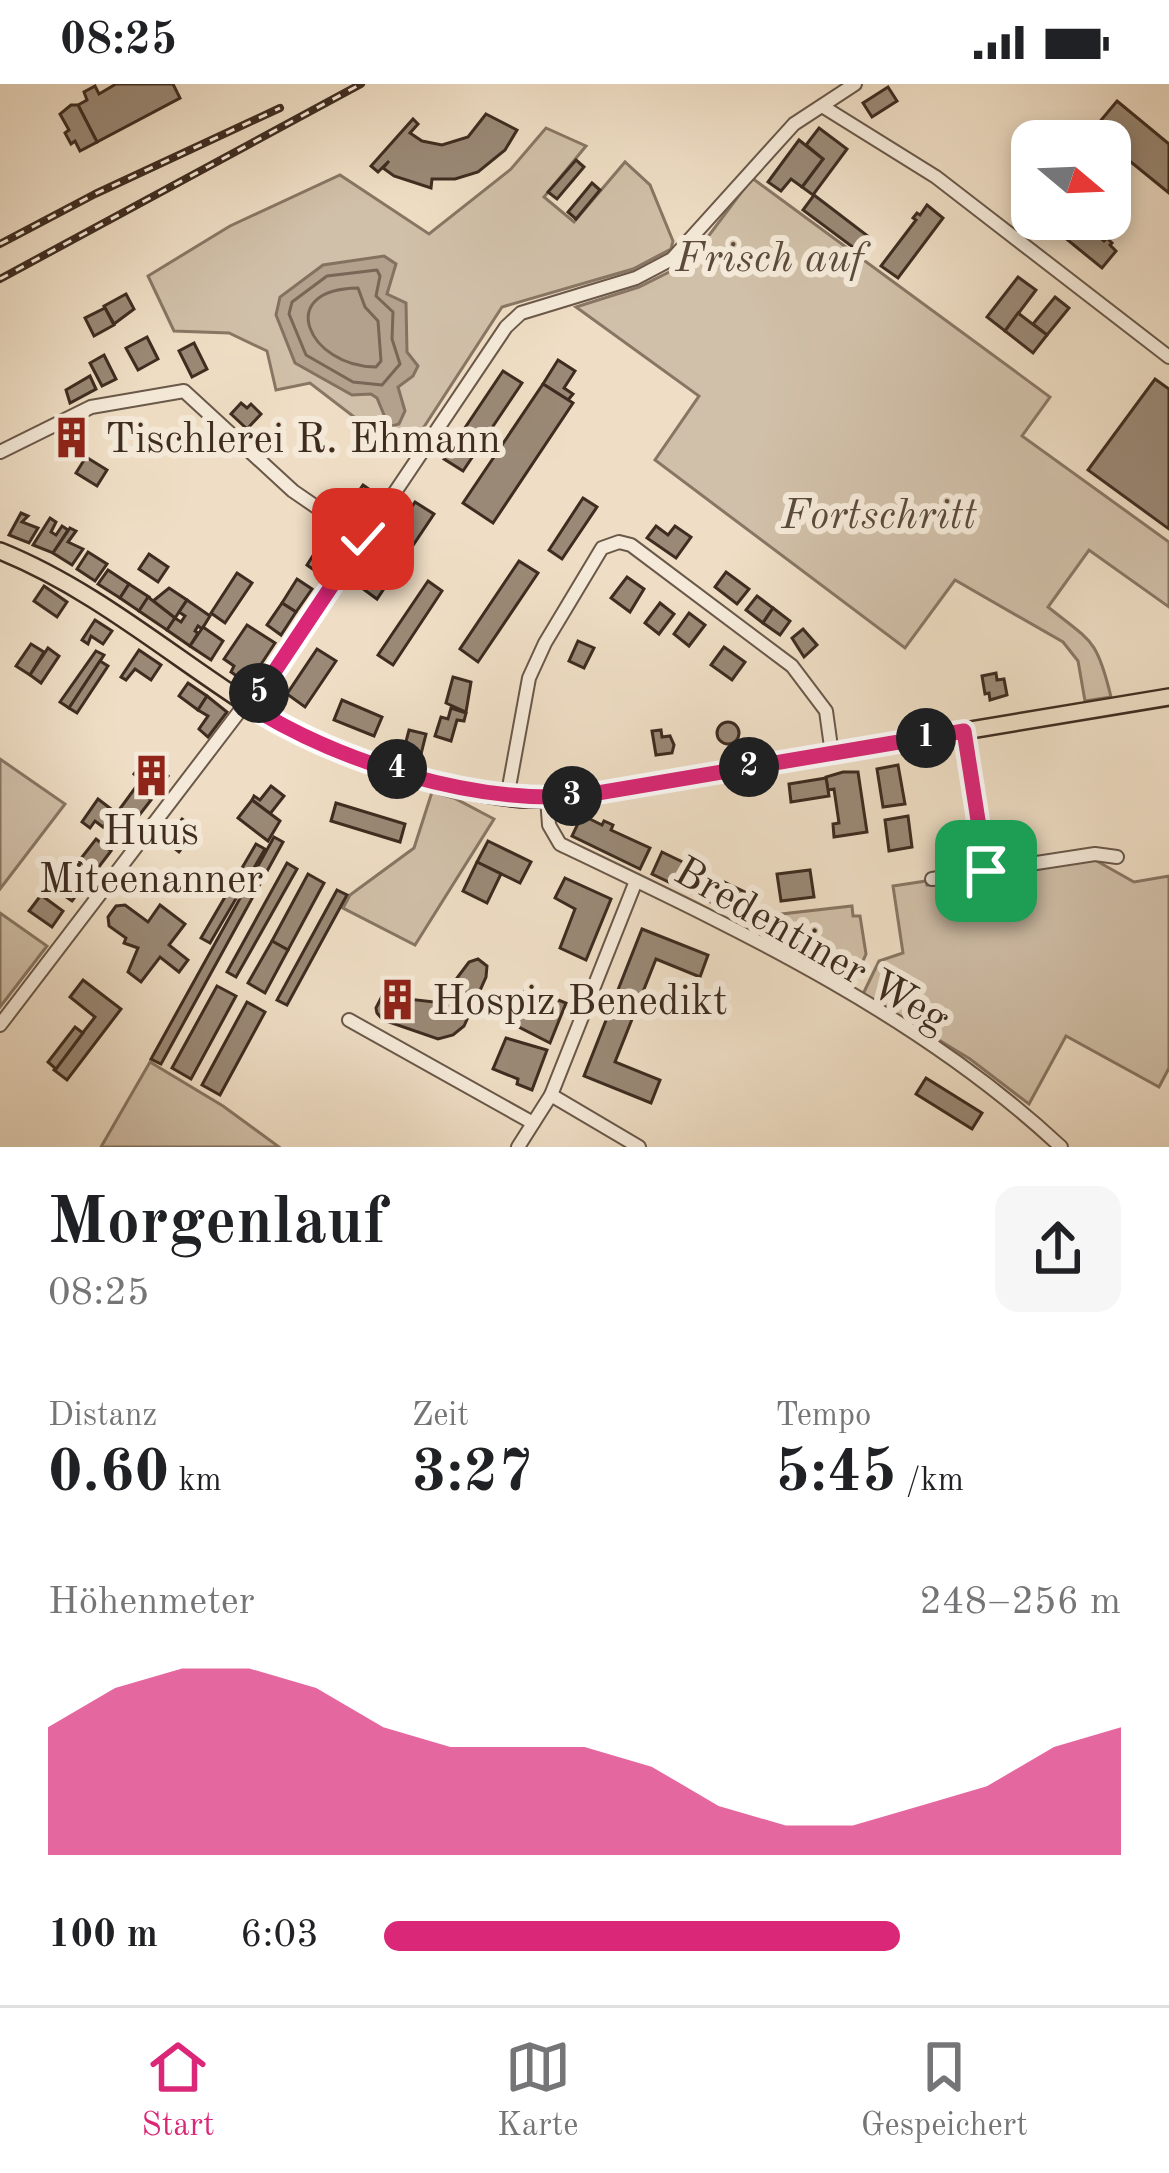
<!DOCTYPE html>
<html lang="de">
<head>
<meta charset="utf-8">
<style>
  body { margin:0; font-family:"Old Standard TT",serif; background:#f6f6f6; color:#202124; height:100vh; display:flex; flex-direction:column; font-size:45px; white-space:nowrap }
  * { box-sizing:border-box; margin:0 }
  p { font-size:39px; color:#757577 }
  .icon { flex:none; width:66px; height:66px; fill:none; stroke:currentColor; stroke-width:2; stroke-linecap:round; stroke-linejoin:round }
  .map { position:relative; height:1063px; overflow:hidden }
  .drawer { display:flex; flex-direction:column; background:#fff; flex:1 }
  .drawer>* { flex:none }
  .needle { width:78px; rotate:109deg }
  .controls { position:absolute; left:1011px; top:36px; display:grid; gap:24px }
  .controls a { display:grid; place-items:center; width:120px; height:120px; border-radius:24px; background:#fff; box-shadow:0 6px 18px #0003; font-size:60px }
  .pin { position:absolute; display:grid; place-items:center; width:102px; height:102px; color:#fff; margin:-51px; border-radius:24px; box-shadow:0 6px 18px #0006 }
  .km { position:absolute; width:60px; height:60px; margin:-30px; border-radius:50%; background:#222; color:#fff; font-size:33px; line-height:60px; text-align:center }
  .round { display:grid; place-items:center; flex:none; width:126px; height:126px; border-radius:24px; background:#f6f6f6 }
  .head { display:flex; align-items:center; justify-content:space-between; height:204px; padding:0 48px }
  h1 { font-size:66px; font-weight:600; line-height:90px }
  .stats { display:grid; grid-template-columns:repeat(3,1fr); gap:18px; height:204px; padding:12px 48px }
  .stats div { display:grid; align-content:center }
  .stats b { font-size:60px; font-weight:600 }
  .stats small { font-size:33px; font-weight:400 }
  .stats p { font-size:33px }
  .chart { height:336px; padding:24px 48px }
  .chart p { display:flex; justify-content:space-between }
  .chart svg { width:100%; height:216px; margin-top:12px; fill:#db2777; opacity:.7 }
  ul { padding:0 48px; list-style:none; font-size:39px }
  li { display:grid; grid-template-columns:192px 144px 1fr; align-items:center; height:90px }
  li i { height:30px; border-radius:15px; background:#db2777 }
  .status { display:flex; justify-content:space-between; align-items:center; height:84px; padding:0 60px; background:#fff; direction:ltr }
  .status svg { height:33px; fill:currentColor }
  .dock { display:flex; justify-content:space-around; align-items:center; height:168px; border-top:3px solid #e0e0e0; background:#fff; font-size:33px; color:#757577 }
  .dock a { display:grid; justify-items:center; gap:6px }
  .dock .active { color:#db2777 }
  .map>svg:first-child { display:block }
  .green { fill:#d1c0a9; stroke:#887664; stroke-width:3 }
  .water { fill:#b3a18d; stroke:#847261; stroke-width:3 }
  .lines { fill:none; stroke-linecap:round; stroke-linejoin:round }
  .shore { stroke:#786656; stroke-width:3 }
  .building { fill:#9a8976; stroke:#3e2c20; stroke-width:3 }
  .minor-casing { stroke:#6a5849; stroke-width:16 }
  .major-casing { stroke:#3e2c20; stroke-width:20 }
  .minor { stroke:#f5ead9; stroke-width:12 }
  .major { stroke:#efdec5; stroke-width:15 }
  .rail-casing { stroke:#3e2c20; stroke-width:8 }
  .rail { stroke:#f5ead9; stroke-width:3; stroke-dasharray:9; stroke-linecap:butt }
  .route-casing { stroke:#fff; stroke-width:24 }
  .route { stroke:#db2777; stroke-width:15 }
  .labels { text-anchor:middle; stroke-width:12; stroke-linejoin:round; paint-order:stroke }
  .park-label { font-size:42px; font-style:italic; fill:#5b4a3b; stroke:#f5ead9 }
  .poi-label { font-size:42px; fill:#3e2c20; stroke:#f5ead9; text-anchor:start }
  .street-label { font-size:42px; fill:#3e2c20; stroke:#f5ead9 }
</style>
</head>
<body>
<div class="status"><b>08:25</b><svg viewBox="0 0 49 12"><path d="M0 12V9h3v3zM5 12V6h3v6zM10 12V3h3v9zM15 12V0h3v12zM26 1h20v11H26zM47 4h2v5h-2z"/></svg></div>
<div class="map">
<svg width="1169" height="1063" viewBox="0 0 1169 1063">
  <rect width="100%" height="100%" fill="#efdec5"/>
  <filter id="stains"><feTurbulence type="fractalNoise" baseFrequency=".00167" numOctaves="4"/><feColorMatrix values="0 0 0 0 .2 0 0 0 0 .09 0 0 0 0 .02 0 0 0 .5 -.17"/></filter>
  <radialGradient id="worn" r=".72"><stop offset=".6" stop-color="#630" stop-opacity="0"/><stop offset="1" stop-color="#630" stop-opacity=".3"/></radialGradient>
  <g class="green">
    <polygon points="546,44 586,62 544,113 574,138 625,78 650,101 673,157 671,165 633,185 502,223 405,372 310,299 276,306 267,267 229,249 174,247 148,192 230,142 340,91 429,150 511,85"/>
    <path d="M752,94L1050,313L1022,352L1169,458V523L1089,466L1048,523C1092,558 1097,555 1111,613L1085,617L1078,577L1063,558L955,496L905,564L655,376L699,312L576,223L639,203L689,178Z"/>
    <polygon points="0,675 65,720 0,805"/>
    <polygon points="432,708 454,714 494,735 415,861 343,824 350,811 414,764"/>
    <polygon points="1095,776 1134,798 1169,792 1169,984 1159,1003 1066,952 1029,1020 970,975 863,910 879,877 903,869 893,802 926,797 927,801"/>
    <polygon points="852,822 853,832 860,832 866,870 854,897 848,899 757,844 764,832"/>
    <polygon points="0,829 47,862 0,923"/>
    <polygon points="150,978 223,1022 279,1063 101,1063"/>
  </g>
  <polygon class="water" points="384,172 396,180 387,210 406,219 407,268 418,282 413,292 398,303 405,327 399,340 389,343 377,314 371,310 352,311 295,279 276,231 280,213 323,181"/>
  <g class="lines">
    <g class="shore">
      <polygon points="377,186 380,192 376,212 393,228 392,255 400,280 382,301 353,298 306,271 289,230 292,218 327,192"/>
      <path d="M358,204L365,223L378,237L381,277L376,283C309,283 273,205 358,204Z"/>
    </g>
  </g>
  <g class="building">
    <polygon points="116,0 173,0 180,14 97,58 78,21 87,16 84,8 95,2 99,10"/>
    <polygon points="888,3 897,17 872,33 863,19"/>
    <polygon points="1117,17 1169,60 1169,109 1110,61 1110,57 1092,47"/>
    <polygon points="71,21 78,21 97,58 80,67 75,57 71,60 65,49 69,46 60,30"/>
    <polygon points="486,30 517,46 505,66 478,88 455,95 432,95 431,104 394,92 383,84 389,77 378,88 371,82 413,35 418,40 410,49 422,57 442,61 468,53"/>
    <polygon points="819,44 847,65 813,111 802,103 823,75 806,61"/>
    <polygon points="799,56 823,75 802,103 791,95 781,107 768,98"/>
    <polygon points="576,76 584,83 557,115 548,108"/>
    <polygon points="592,99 600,106 576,135 568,128"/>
    <polygon points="814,111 869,153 858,167 803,126"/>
    <polygon points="927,121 943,134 898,194 881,182 916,136 913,134 917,129 920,131"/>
    <polygon points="1042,135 1078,135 1104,157 1107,154 1112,159 1110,161 1116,167 1102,184"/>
    <polygon points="1018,193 1036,206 1005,247 987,233"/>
    <polygon points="126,210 134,225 114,240 104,222"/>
    <polygon points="1055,213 1069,224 1047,251 1033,240"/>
    <polygon points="105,224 114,241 94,252 85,234"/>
    <polygon points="1018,229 1047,251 1033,269 1005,247"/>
    <polygon points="147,253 158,275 138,286 126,264"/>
    <polygon points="194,259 207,285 192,293 179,267"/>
    <polygon points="104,271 116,295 102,302 90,279"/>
    <polygon points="558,276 575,287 564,304 573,310 568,316 543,300"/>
    <polygon points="503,287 522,299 463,387 444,375"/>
    <polygon points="90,292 96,305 70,319 66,306"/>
    <polygon points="1155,295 1169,305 1169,445 1088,386"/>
    <polygon points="543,300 573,319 493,439 463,419"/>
    <polygon points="241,319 247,324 251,320 261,330 247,345 231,330"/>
    <polygon points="86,373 107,386 97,402 76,389"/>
    <polygon points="363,401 373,408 357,436 332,420 342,406 354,414"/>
    <polygon points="583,414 597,423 562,475 549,466"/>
    <polygon points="415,418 434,430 377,515 359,502"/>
    <polygon points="21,429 28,432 22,438 38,444 29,459 9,451"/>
    <polygon points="50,434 56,438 51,448 56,451 62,442 68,446 53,469 33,461"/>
    <polygon points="656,442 668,451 675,442 691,453 676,474 647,454"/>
    <polygon points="70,444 76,447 68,458 83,465 72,481 53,469"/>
    <polygon points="324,454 339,464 321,491 307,481"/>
    <polygon points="88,468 107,480 95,497 77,485"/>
    <polygon points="149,470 168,483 158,498 139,485"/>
    <polygon points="519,477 538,489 478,578 460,565"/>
    <polygon points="108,486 129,500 120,514 98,500"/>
    <polygon points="726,488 749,505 737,520 715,503"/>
    <polygon points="237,489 252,499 225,539 211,529"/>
    <polygon points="627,493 644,505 630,528 611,514"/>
    <polygon points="297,495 312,505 296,528 282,519"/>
    <polygon points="428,497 442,507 393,581 378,571"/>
    <polygon points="129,500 149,513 139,527 120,514"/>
    <polygon points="44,502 67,518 57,533 34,517"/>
    <polygon points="169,504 187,516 175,534 153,517"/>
    <polygon points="757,512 773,524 763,539 746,526"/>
    <polygon points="148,513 175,534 167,546 139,527"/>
    <polygon points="187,516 210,532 202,545 198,542 195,547 198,549 190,562 167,546 175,534 181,538 185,532 179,528"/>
    <polygon points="282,519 296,528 281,551 267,541"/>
    <polygon points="660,519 674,530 659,550 645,539"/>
    <polygon points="773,524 790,537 780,551 763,539"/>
    <polygon points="689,529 705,541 689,562 674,550"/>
    <polygon points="95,536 112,547 103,560 91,552 88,560 82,556"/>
    <polygon points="247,541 275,559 248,600 231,588 234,582 224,575"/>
    <polygon points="203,543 223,557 211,576 190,562"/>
    <polygon points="803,545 817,561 804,573 792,554"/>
    <polygon points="578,557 594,564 584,584 569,577"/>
    <polygon points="31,560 44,568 30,591 16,582"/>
    <polygon points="724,563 745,578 732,596 711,581"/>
    <polygon points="48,564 59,572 41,599 30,591"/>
    <polygon points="317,565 336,577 305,623 287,610"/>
    <polygon points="139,566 161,581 151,596 135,585 126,596 121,593"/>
    <polygon points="96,567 104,571 69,624 60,618"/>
    <polygon points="100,577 108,582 77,629 69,624"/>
    <polygon points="996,589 997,596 1004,595 1007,611 990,616 989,609 985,610 982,592"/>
    <polygon points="453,593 471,598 466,628 446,619"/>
    <polygon points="188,599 207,612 198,626 179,612"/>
    <polygon points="207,612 227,628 208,653 199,645 208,632 198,626"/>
    <polygon points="342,616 382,633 374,652 334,636"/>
    <polygon points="451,624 466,629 464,637 457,636 451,657 435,652 441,633 448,635"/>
    <circle cx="728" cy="649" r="11"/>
    <polygon points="409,646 426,650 421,670 404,665"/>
    <polygon points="661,646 662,653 670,652 674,661 672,669 656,671 652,647"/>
    <polygon points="146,675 168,692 156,708 134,690"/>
    <polygon points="898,681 905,720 883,723 877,685"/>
    <polygon points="843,688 858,688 867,748 834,753 833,740 839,739 834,705 828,706 826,693"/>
    <polygon points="826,694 829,712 791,718 789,700"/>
    <polygon points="271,702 284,712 270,730 252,716 254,712 260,716"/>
    <polygon points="135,704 151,716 134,738 119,726"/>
    <polygon points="98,715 119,731 113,738 109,734 103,743 95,737 90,744 82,738"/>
    <polygon points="252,716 280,737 268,757 238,734"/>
    <polygon points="336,719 405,740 400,758 331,737"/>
    <polygon points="582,731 602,741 604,737 613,741 611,746 650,764 640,785 572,752"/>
    <polygon points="908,732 912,763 889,767 885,736"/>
    <polygon points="182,735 196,746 179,768 165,757"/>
    <polygon points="274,753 283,758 161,980 151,975"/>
    <polygon points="96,755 111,767 95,788 79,777"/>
    <polygon points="488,757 531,778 520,799 477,778"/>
    <polygon points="256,760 265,765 210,859 201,854"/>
    <polygon points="662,768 753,812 742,833 652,790"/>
    <polygon points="477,778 501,790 487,819 463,807"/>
    <polygon points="287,779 297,785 236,893 227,888"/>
    <polygon points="73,784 88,796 72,817 56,806"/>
    <polygon points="810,786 814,813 781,817 777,790"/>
    <polygon points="308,790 324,799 288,866 272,857"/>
    <polygon points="565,794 611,815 586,876 560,864 575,825 555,814"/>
    <polygon points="337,806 347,811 287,921 277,916"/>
    <polygon points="41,811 63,827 52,843 29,827"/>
    <polygon points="125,821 148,838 160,821 185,840 169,861 188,876 179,888 160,873 141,898 128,888 138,864 124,859 126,854 109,842 108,833 116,822"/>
    <polygon points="642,845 708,871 700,893 656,875 615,978 660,996 651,1019 584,992"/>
    <polygon points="272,857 288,866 265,909 248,899"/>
    <polygon points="478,875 487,882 486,893 464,942 453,951 438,955 383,936 377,929 376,924 382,912 434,918 442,914 469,878"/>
    <polygon points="83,896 121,925 67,996 54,986 95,933 70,913"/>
    <polygon points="217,902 236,912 191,995 172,984"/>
    <polygon points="524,908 549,918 551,913 566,919 550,959 511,939"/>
    <polygon points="247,918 265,928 220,1011 202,1001"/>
    <polygon points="75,943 83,949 56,985 48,978"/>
    <polygon points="506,954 547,966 532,1006 517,1000 518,995 493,985"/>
    <polygon points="926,994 982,1029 972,1045 916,1010"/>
  </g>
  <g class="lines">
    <defs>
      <g id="minor">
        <polyline points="822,22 936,93 1169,273"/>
        <polyline points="0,368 91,323 184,307 293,407 363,455"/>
        <polyline points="964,647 985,787"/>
        <polyline points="507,714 529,594 545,559 602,464 619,458 631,461 792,582 826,627 832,670"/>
        <path d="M547,714L549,741L560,760C735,844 918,929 1061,1063"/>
        <polyline points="932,795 1095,770 1117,773"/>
        <polyline points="349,936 533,1039"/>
        <polyline points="0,941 239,628 258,612 506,243 521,229 636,194 672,175 794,40 855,0"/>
        <polyline points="551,1011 639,1063"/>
        <polyline points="518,1063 551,1011 636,797"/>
      </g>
      <path id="major" d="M0,467C102,508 186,585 280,641C333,672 445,705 506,713C531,717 555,714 580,711L1169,613"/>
    </defs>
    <use href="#minor" class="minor-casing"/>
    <use href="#major" class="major-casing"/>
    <use href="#minor" class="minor"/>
    <use href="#major" class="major"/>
    <defs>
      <g id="rail">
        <polyline points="0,160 95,110 280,24"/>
        <polyline points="0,195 361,0"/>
      </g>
    </defs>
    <use href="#rail" class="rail-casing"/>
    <use href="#rail" class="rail"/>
  </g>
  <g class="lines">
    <defs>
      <path id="route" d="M363,455L258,612L248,621C339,678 471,720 580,712L964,647L986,787"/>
    </defs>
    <use href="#route" class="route-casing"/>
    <use href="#route" class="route"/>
  </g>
  <defs>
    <symbol id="building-bare" viewBox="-9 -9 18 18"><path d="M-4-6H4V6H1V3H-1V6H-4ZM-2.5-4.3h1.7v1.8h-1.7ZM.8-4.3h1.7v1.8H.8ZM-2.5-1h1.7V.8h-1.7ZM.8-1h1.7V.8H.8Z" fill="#8f2418" stroke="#f5ead9" stroke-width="2.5" paint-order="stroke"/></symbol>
  </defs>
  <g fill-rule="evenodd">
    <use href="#building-bare" x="42" y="324" width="59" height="59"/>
    <use href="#building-bare" x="122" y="662" width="59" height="59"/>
    <use href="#building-bare" x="368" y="886" width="59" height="59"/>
  </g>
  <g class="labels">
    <g class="park-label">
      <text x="770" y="187">Frisch auf</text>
      <text x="879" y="444">Fortschritt</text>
    </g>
    <g class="poi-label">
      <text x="105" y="368">Tischlerei R. Ehmann</text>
      <text x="151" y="760" text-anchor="middle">Huus<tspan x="151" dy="48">Miteenanner</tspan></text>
      <text x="432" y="930">Hospiz Benedikt</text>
    </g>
    <g class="street-label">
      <text transform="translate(813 859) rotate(30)" y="15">Bredentiner Weg</text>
    </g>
  </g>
  <rect width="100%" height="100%" filter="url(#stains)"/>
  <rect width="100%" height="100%" fill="url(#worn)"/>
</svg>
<div class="controls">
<a><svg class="needle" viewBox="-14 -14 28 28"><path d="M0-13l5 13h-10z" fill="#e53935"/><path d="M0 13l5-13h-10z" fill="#757577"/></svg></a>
</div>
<div class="pin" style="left:986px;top:787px;background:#1e9e55"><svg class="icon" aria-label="arrive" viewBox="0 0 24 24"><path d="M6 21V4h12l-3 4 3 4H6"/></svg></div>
<div class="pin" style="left:363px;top:455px;background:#d93025"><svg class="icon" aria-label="check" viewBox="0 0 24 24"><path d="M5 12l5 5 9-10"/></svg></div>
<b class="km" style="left:926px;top:654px">1</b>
<b class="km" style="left:749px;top:683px">2</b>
<b class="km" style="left:572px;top:712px">3</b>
<b class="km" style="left:397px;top:685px">4</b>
<b class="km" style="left:259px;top:609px">5</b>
</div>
<section class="drawer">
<div class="head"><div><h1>Morgenlauf</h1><p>08:25</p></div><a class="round"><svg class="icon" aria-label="share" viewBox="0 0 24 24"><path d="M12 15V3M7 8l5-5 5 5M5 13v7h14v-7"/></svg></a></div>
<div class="stats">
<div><p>Distanz</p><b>0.60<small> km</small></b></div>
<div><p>Zeit</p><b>3:27</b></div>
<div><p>Tempo</p><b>5:45<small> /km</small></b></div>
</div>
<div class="chart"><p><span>Höhenmeter</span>248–256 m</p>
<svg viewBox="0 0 160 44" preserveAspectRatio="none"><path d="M0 44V18L10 10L20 6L30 6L40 10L50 18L60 22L70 22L80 22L90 26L100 34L110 38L120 38L130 34L140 30L150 22L160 18V44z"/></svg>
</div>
<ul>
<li><b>100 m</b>6:03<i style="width:70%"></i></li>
</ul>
</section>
<nav class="dock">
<a class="active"><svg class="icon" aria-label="home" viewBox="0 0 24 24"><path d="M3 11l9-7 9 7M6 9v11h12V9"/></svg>Start</a>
<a><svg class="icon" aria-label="map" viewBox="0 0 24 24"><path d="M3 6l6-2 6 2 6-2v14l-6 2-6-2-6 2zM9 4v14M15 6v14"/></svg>Karte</a>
<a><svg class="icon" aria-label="saved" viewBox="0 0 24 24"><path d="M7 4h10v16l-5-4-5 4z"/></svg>Gespeichert</a>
</nav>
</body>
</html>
